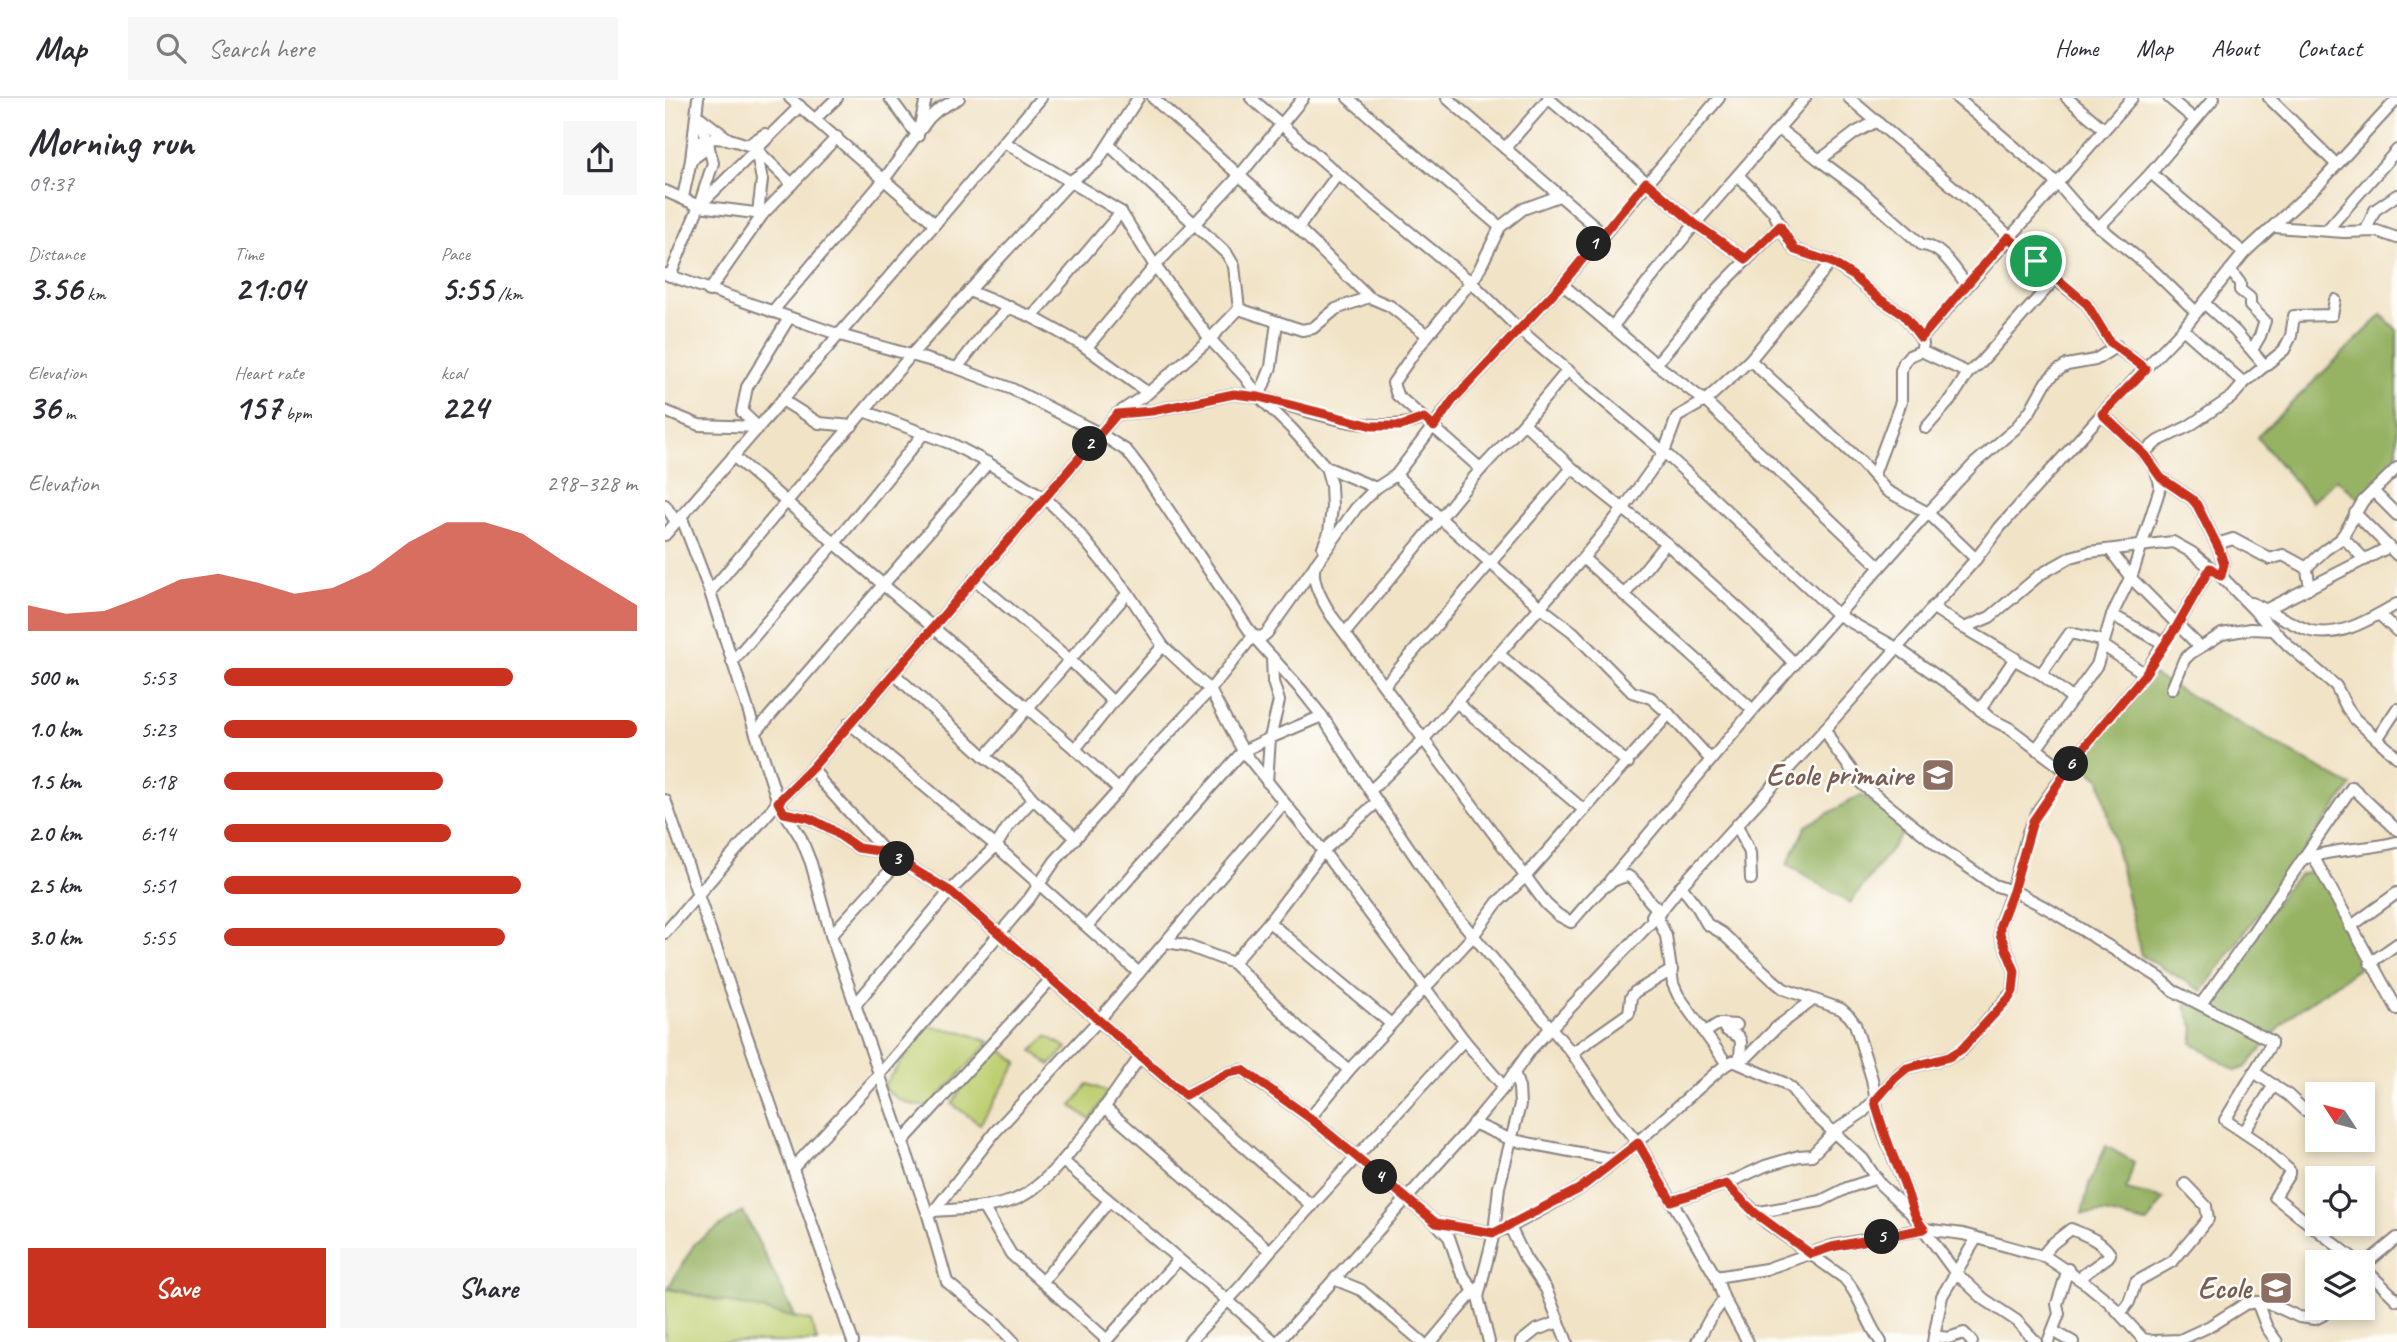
<!DOCTYPE html>
<html lang="en">
<head>
<meta charset="utf-8">
<style>
  body { margin:0; font-family:Caveat,sans-serif; background:#f7f7f7; color:#2b2b33; height:100vh; display:flex; flex-direction:column; font-size:26px; white-space:nowrap }
  * { box-sizing:border-box; margin:0 }
  p { font-size:23px; color:#7c7c81 }
  .icon { flex:none; width:38px; height:38px; fill:none; stroke:currentColor; stroke-width:2; stroke-linecap:round; stroke-linejoin:round }
  .map { position:relative; flex:1; overflow:hidden }
  .panel { display:flex; flex-direction:column; background:#fff; width:665px }
  .panel>* { flex:none }
  .needle { width:46px; rotate:306deg }
  .buttons { position:absolute; left:1640px; top:984px; display:grid; gap:14px }
  .buttons a { display:grid; place-items:center; width:70px; height:70px; border-radius:0px; background:#fff; box-shadow:0 4px 10px #0003; font-size:35px }
  .pin { position:absolute; display:grid; place-items:center; width:60px; height:60px; color:#fff; margin:-30px; border:4px solid #fff; border-radius:50%; box-shadow:0 2px 7px #0007 }
  .km { position:absolute; width:35px; height:35px; margin:-18px; border-radius:50%; background:#222; color:#fff; font-size:19px; line-height:35px; text-align:center }
  .round { display:grid; place-items:center; flex:none; width:74px; height:74px; border-radius:0px; background:#f7f7f7 }
  .overview { display:flex; align-items:center; justify-content:space-between; height:119px; padding:0 28px }
  h1 { font-size:38px; font-weight:800; line-height:52px }
  .metrics { display:grid; grid-template-columns:repeat(3,1fr); gap:10px; height:119px; padding:7px 28px }
  .metrics div { display:grid; align-content:center }
  .metrics b { font-size:35px; font-weight:800 }
  .metrics small { font-size:19px; font-weight:400 }
  .metrics p { font-size:19px }
  .chart { height:196px; padding:14px 28px }
  .chart p { display:flex; justify-content:space-between }
  .chart svg { width:100%; height:126px; margin-top:7px; fill:#c8321e; opacity:.7 }
  .action { display:flex; gap:14px; margin-top:auto; padding:14px 28px }
  .action a { flex:1; height:80px; border-radius:0px; background:#c8321e; color:#fff; font-size:28px; font-weight:800; line-height:80px; text-align:center }
  .action a+a { background:#f7f7f7; color:#2b2b33 }
  ul { padding:0 28px; list-style:none; font-size:23px }
  li { display:grid; grid-template-columns:112px 84px 1fr; align-items:center; height:52px }
  li i { height:18px; border-radius:9px; background:#c8321e }
  header { display:flex; align-items:center; gap:42px; box-sizing:border-box; height:98px; padding:0 35px; background:#fff; border-bottom:2px solid #e1e1e2 }
  header strong { font-size:33px }
  nav { display:flex; gap:38px; margin-inline-start:auto; font-size:24px }
  .search { width:490px; height:63px; background:#f7f7f7; display:flex; align-items:center; gap:18px; box-sizing:border-box; padding:0 24px; border-radius:0px; color:#7c7c81; font-size:26px }
  main { display:flex; flex:1; min-height:0 }
  .map>svg:first-child { display:block }
  .green { fill:#becf72; stroke:#707856; stroke-width:2 }
  .forest { fill:#96b264; stroke:#5c6a50; stroke-width:2 }
  .lines { fill:none; stroke-linecap:round; stroke-linejoin:round }
  .minor-casing { stroke:#8a8280; stroke-width:14 }
  .minor { stroke:#fff; stroke-width:10 }
  .route-casing { stroke:#fff; stroke-width:14 }
  .route { stroke:#c8321e; stroke-width:9 }
  .labels { text-anchor:middle; stroke-width:5; stroke-linejoin:round; paint-order:stroke }
  .education-label { font-size:30px; font-weight:bold; fill:#785e54; stroke:#fdfcf7; text-anchor:end }
</style>
</head>
<body>
<header>
<strong>Map</strong>
<div class="search"><svg class="icon" aria-label="search" viewBox="0 0 24 24"><circle cx="10" cy="10" r="6"/><path d="M15 15l6 6"/></svg>Search here</div>
<nav><a>Home</a><a>Map</a><a>About</a><a>Contact</a></nav>
</header>
<main>
<section class="panel">
<div class="overview"><div><h1>Morning run</h1><p>09:37</p></div><a class="round"><svg class="icon" aria-label="share" viewBox="0 0 24 24"><path d="M12 15V3M7 8l5-5 5 5M5 13v7h14v-7"/></svg></a></div>
<div class="metrics">
<div><p>Distance</p><b>3.56<small> km</small></b></div>
<div><p>Time</p><b>21:04</b></div>
<div><p>Pace</p><b>5:55<small> /km</small></b></div>
</div>
<div class="metrics">
<div><p>Elevation</p><b>36<small> m</small></b></div>
<div><p>Heart rate</p><b>157<small> bpm</small></b></div>
<div><p>kcal</p><b>224</b></div>
</div>
<div class="chart"><p><span>Elevation</span>298–328 m</p>
<svg viewBox="0 0 160 44" preserveAspectRatio="none"><path d="M0 44V35L10 38L20 37L30 32L40 26L50 24L60 27L70 31L80 29L90 23L100 13L110 6L120 6L130 10L140 19L150 27L160 35V44z"/></svg>
</div>
<ul>
<li><b>500 m</b>5:53<i style="width:70%"></i></li>
<li><b>1.0 km</b>5:23<i style="width:100%"></i></li>
<li><b>1.5 km</b>6:18<i style="width:53%"></i></li>
<li><b>2.0 km</b>6:14<i style="width:55%"></i></li>
<li><b>2.5 km</b>5:51<i style="width:72%"></i></li>
<li><b>3.0 km</b>5:55<i style="width:68%"></i></li>
</ul>
<div class="action"><a>Save</a><a>Share</a></div>
</section>
<div class="map">
<svg width="1732" height="1244" viewBox="0 0 1732 1244">
  <rect width="100%" height="100%" fill="#fdfcf7"/>
  <filter id="ink" filterUnits="userSpaceOnUse"><feTurbulence type="fractalNoise" baseFrequency=".0143" numOctaves="2"/><feDisplacementMap in="SourceGraphic" scale="14" xChannelSelector="R" yChannelSelector="G"/><feConvolveMatrix kernelMatrix="1 2 1 2 8 2 1 2 1" color-interpolation-filters="sRGB"/></filter>
  <filter id="wash" filterUnits="userSpaceOnUse"><feTurbulence type="fractalNoise" baseFrequency=".00686" numOctaves="4" result="noise"/><feDisplacementMap in="SourceGraphic" scale="28" xChannelSelector="R" yChannelSelector="G"/><feGaussianBlur stdDeviation="1.57" result="paint"/><feColorMatrix in="noise" values="0 0 0 0 0 0 0 0 0 0 0 0 0 0 0 0 0 1.4 0 .05"/><feComposite in="paint" operator="in"/></filter>
  <g filter="url(#wash)">
    <rect width="100%" height="100%" fill="#f1e3c6"/>
    <g class="green">
      <path d="M263,928L298,934L325,944L264,1009C244,1007 231,1003 218,988Z"/>
      <polygon points="382,938 402,950 385,967 367,953"/>
      <polygon points="332,949 353,964 315,1026 287,1006 305,975"/>
      <polygon points="423,986 443,994 426,1022 407,1008"/>
      <polygon points="2,1191 146,1223 152,1244 0,1244 0,1194"/>
    </g>
    <g class="forest">
      <polygon points="1717,217 1732,232 1732,367 1695,401 1671,381 1647,404 1592,339"/>
      <polygon points="1483,574 1686,688 1537,893 1476,857 1435,681 1411,662"/>
      <polygon points="1196,697 1242,730 1185,805 1122,766 1141,728"/>
      <polygon points="1652,772 1704,863 1625,918 1581,969 1571,973 1527,945 1529,930 1520,909 1526,898 1533,899 1540,903 1625,785 1635,777"/>
      <polygon points="1441,1048 1469,1064 1461,1092 1499,1101 1482,1125 1440,1115 1417,1116 1424,1086"/>
      <polygon points="78,1113 131,1220 3,1190 30,1145"/>
    </g>
  </g>
  <g filter="url(#ink)">
    <g class="lines">
      <defs>
        <g id="minor">
          <polyline points="125,0 270,126"/>
          <polyline points="225,0 253,38"/>
          <polyline points="488,0 633,130 704,199 725,208 762,237"/>
          <polyline points="586,0 673,76 806,184 854,231 999,354 1173,517 1232,550 1296,595 1326,621 1344,630 1401,673"/>
          <polyline points="683,0 835,129"/>
          <polyline points="782,0 938,135"/>
          <polyline points="883,0 1030,126 1081,161"/>
          <polyline points="1184,0 1320,116 1390,181 1422,206 1445,245 1481,270"/>
          <polyline points="1292,0 1392,85 1419,116 1490,174 1531,214"/>
          <polyline points="1402,0 1439,31"/>
          <polyline points="1504,0 1529,21"/>
          <polyline points="1604,0 1671,66"/>
          <polyline points="36,20 65,42"/>
          <polyline points="150,21 172,0"/>
          <polyline points="1114,31 1153,61 1160,58 1190,35 1212,23"/>
          <polyline points="254,32 261,0"/>
          <path d="M339,44L456,114L490,168L545,241L580,279L594,299C642,312 712,341 759,320"/>
          <polyline points="444,47 562,156 569,168 574,211 637,232 648,230 671,211 704,199"/>
          <polyline points="44,49 26,62 31,55 33,44 37,42 42,44 48,40 64,41 83,47 100,36"/>
          <polyline points="840,50 884,0"/>
          <path d="M1153,61L1195,92L1257,147C1277,148 1290,172 1302,187"/>
          <polyline points="1486,75 1579,155"/>
          <polyline points="1074,78 1108,113 1120,137 1130,152 1166,164 1187,178 1213,200 1239,217 1256,241"/>
          <polyline points="0,93 34,108 98,116"/>
          <polyline points="18,99 26,62 33,0"/>
          <polyline points="35,105 48,65 36,20"/>
          <polyline points="93,115 97,82 91,51 127,86"/>
          <polyline points="1434,129 1486,75 1549,0"/>
          <polyline points="1610,129 1679,134 1712,133 1732,140"/>
          <polyline points="633,130 673,76"/>
          <polyline points="1662,132 1732,52"/>
          <polyline points="1701,132 1710,112 1732,97"/>
          <polyline points="1565,172 1575,185 1575,192 1585,200 1585,208 1600,223 1595,238 1587,252"/>
          <polyline points="0,176 175,237 292,270 347,291 434,335 462,353 476,371 588,538 638,594 657,618 705,693 786,811 907,955 949,1016 973,1045 1051,1179 1059,1201 1083,1244"/>
          <polyline points="5,178 34,108 135,8"/>
          <polyline points="897,186 991,266 1040,303 1215,469"/>
          <polyline points="44,193 98,116 172,39"/>
          <polyline points="304,193 367,219 416,246 483,295"/>
          <polyline points="1539,205 1570,233 1600,268"/>
          <polyline points="107,214 218,83 264,20 274,11 294,0"/>
          <polyline points="367,219 456,114"/>
          <polyline points="947,229 1030,126 1140,0"/>
          <polyline points="1518,231 1579,285"/>
          <polyline points="422,249 490,168 575,77 638,0"/>
          <polyline points="1256,253 1303,275"/>
          <polyline points="1085,262 1195,363 1222,393 1263,415 1311,461"/>
          <polyline points="991,266 1054,190 1115,128"/>
          <polyline points="292,270 323,230 345,209"/>
          <polyline points="594,299 606,269 612,224"/>
          <polyline points="117,302 154,325 187,328"/>
          <polyline points="0,313 34,327 93,329"/>
          <polyline points="199,313 287,346 323,365 380,400 403,422 463,495 498,548 545,592 578,653 658,753 799,942 839,989"/>
          <polyline points="452,316 487,313 569,296 594,299 626,330 661,369 666,387 667,409 664,435 658,449"/>
          <polyline points="859,325 907,370 1001,445 1083,519 1130,566"/>
          <polyline points="93,329 77,314 82,289 124,220"/>
          <polyline points="1261,330 1287,300 1303,275 1315,265 1390,181"/>
          <polyline points="1478,355 1493,343 1524,328 1567,299 1579,285 1619,252 1626,238 1629,218 1667,217 1670,202"/>
          <polyline points="68,358 410,651 454,692"/>
          <polyline points="661,369 711,390"/>
          <polyline points="816,371 732,297 728,285 751,252 812,176 835,129 858,111 894,98"/>
          <polyline points="1209,376 1236,304 1236,272 1239,264 1244,258 1256,253 1258,246 1256,241 1467,0"/>
          <polyline points="731,377 776,421 875,509 908,534 967,594 986,600 1004,616 1046,662"/>
          <polyline points="1496,380 1527,401 1532,407 1554,451 1559,466 1556,478"/>
          <polyline points="1708,393 1732,417"/>
          <polyline points="0,407 11,424"/>
          <polyline points="1690,415 1724,449"/>
          <polyline points="16,418 45,494 113,704 136,740 146,765 166,837 263,1117 282,1184 331,1225 349,1244"/>
          <polyline points="0,437 270,126 376,0"/>
          <polyline points="1677,438 1700,462"/>
          <polyline points="1552,446 1568,441 1605,461 1618,457 1642,470"/>
          <polyline points="1445,452 1466,480 1535,549"/>
          <polyline points="918,460 959,410 999,354 1012,319 1040,303 1085,262 1166,164"/>
          <path d="M650,467C645,483 658,503 666,517L881,806L893,817L906,824C922,807 939,781 963,778C977,786 979,801 992,810L987,818"/>
          <polyline points="309,481 404,561 448,604"/>
          <polyline points="1645,490 1642,472 1644,467 1660,452 1676,441 1698,403 1732,370"/>
          <polyline points="45,494 247,256 304,193 407,82 432,64 473,0"/>
          <polyline points="959,497 1001,445"/>
          <path d="M1586,505C1603,511 1631,529 1646,533C1677,540 1706,520 1732,506"/>
          <polyline points="1267,509 1299,530 1325,519 1376,476 1406,459 1424,454 1508,444 1526,454 1556,478 1624,548 1671,588 1682,610 1690,621 1732,659"/>
          <polyline points="1602,511 1724,449 1732,457"/>
          <polyline points="1447,517 1498,545"/>
          <polyline points="1715,517 1732,533"/>
          <polyline points="1299,530 1350,560 1315,612"/>
          <polyline points="680,535 816,371 859,325 903,272"/>
          <polyline points="1439,548 1480,576"/>
          <polyline points="834,556 963,665"/>
          <polyline points="1350,562 1376,576 1408,601"/>
          <polyline points="67,564 170,445 259,335"/>
          <polyline points="228,575 320,659 354,684 368,701 411,740"/>
          <polyline points="1376,576 1405,535 1439,543"/>
          <polyline points="719,588 907,370"/>
          <polyline points="1507,591 1519,562 1526,555 1557,536 1585,531 1608,532"/>
          <polyline points="791,604 919,712"/>
          <polyline points="184,625 331,748 474,875"/>
          <polyline points="1160,631 1170,650 1198,687 1277,751 1329,787 1353,795 1385,812 1495,880 1507,892 1606,943 1606,946 1560,1022 1593,1044 1624,1072 1624,1076 1610,1099 1693,1164"/>
          <polyline points="91,634 323,365"/>
          <polyline points="1712,641 1732,611"/>
          <path d="M1372,650L1432,567L1447,517L1468,474L1495,390C1496,363 1455,334 1437,316"/>
          <polyline points="410,651 448,604 498,548"/>
          <polyline points="320,659 463,495"/>
          <polyline points="148,669 157,684 220,754 285,793 647,1108"/>
          <polyline points="602,684 605,640 657,618"/>
          <polyline points="705,693 759,641 918,460 1088,612"/>
          <polyline points="0,702 188,1244"/>
          <polyline points="119,715 144,720 164,730 193,750 220,754"/>
          <polyline points="1072,727 1085,755 1086,781"/>
          <polyline points="1648,758 1732,911"/>
          <path d="M1642,760C1671,750 1702,752 1732,744"/>
          <polyline points="945,782 1088,612 1263,415 1310,365 1350,331 1365,313 1381,284 1392,273 1402,267 1430,262 1452,248"/>
          <polyline points="1016,788 1033,810 1042,826 1057,835 1108,882 1119,891 1176,911 1184,918 1190,926 1207,981 1215,1026 1242,1094 1247,1117"/>
          <polyline points="992,818 1001,838 1008,886 1013,897 1062,966"/>
          <polyline points="604,824 725,925"/>
          <polyline points="422,828 578,653 605,640 614,603 608,584 607,559"/>
          <polyline points="1685,829 1732,795"/>
          <polyline points="0,835 113,704 148,669 452,316 483,295 545,241 574,211"/>
          <polyline points="166,837 235,762"/>
          <polyline points="501,844 520,847 568,865 634,930 684,972"/>
          <polyline points="568,865 604,824 658,753 712,704"/>
          <polyline points="1705,865 1732,846"/>
          <polyline points="1536,906 1586,837 1687,689 1732,732"/>
          <polyline points="190,907 285,793 331,748 344,727 368,701"/>
          <polyline points="1057,926 1061,932 1074,939 1076,944 1075,960"/>
          <polyline points="1039,935 1053,926 1072,927"/>
          <polyline points="907,955 964,915 966,899 970,894 1007,872"/>
          <polyline points="1068,963 1119,985 1127,991 1141,1009 1198,1061 1215,1086 1249,1118 1290,1174 1319,1201 1352,1223 1371,1244"/>
          <polyline points="1589,974 1623,997 1639,1012"/>
          <polyline points="520,997 563,975 577,972 645,1020 771,1125 784,1139 796,1174 809,1193 766,1244"/>
          <polyline points="439,1009 605,1153"/>
          <polyline points="645,1020 684,972 808,838 832,805 860,779 1004,616"/>
          <polyline points="808,1025 847,1042 952,1062"/>
          <polyline points="1579,1034 1609,987"/>
          <polyline points="237,1044 386,881"/>
          <path d="M398,1063C468,1124 541,1182 610,1244"/>
          <polyline points="128,1070 214,977 364,801 390,763 454,692 465,676 545,592 588,538 597,539 602,535 691,410 711,390 731,377 788,302 897,186 1054,0"/>
          <path d="M1061,1086L1102,1125L1179,1180C1196,1198 1201,1224 1216,1244"/>
          <polyline points="1006,1103 1061,1086 1100,1068 1134,1058 1147,1057 1170,1033 1198,1014 1235,975 1242,970 1284,959 1297,952 1348,893 1350,873 1335,836 1335,826 1347,793 1363,734 1374,711 1415,654 1480,576 1497,547 1512,528 1545,470"/>
          <polyline points="318,1109 346,1156 442,1242"/>
          <path d="M269,1113C295,1111 324,1111 349,1102C391,1087 448,996 475,959"/>
          <polyline points="1089,1115 1156,1103 1182,1090 1212,1080"/>
          <polyline points="263,1117 269,1113 330,1034 433,923 619,705"/>
          <polyline points="771,1125 829,1135 845,1129 914,1091 952,1062 1053,973 1062,966 1083,958 1112,929 1148,902"/>
          <polyline points="845,1129 860,1160 881,1191 902,1244"/>
          <path d="M1377,1158L1387,1146L1406,1131C1420,1137 1437,1143 1445,1156L1443,1159L1414,1180"/>
          <polyline points="1698,1168 1732,1140"/>
          <polyline points="1698,1169 1732,1202"/>
          <polyline points="1051,1179 1101,1171 1167,1148 1259,1131 1298,1136 1381,1159 1423,1187 1444,1204 1478,1241 1488,1243 1515,1242 1545,1228 1580,1206 1592,1204 1608,1207 1634,1219 1650,1221 1658,1217 1667,1209"/>
          <polyline points="669,1181 696,1192 757,1244"/>
          <polyline points="377,1184 444,1103"/>
          <polyline points="1592,1204 1602,1230 1612,1244"/>
          <polyline points="1455,1216 1464,1204 1471,1184 1508,1163 1543,1121 1541,1108 1520,1086"/>
          <polyline points="1388,1233 1408,1244"/>
          <polyline points="1269,1238 1283,1240 1299,1235 1307,1244"/>
          <polyline points="440,1244 513,1162"/>
          <polyline points="524,1244 577,1187 605,1153 799,942"/>
          <polyline points="613,1244 804,1031 839,989 866,951 992,818 1016,788 1160,631 1311,461 1335,429 1444,308 1518,231 1579,155 1657,83 1732,1"/>
          <polyline points="824,1244 813,1199 829,1135 834,1089 855,1007 854,990 849,974"/>
          <polyline points="856,1244 871,1232 894,1224"/>
          <polyline points="1032,1244 1044,1222 1059,1201"/>
          <polyline points="1268,1244 1277,1198 1311,1141"/>
          <polyline points="1383,1244 1394,1216 1392,1206 1403,1171"/>
        </g>
      </defs>
      <use href="#minor" class="minor-casing"/>
      <use href="#minor" class="minor"/>
    </g>
  </g>
  <g class="lines" filter="url(#ink)">
    <defs>
      <path id="route" d="M981,84L1030,126L1081,161L1115,128L1130,152L1166,164L1187,177L1213,200L1239,217L1256,240L1343,139L1422,206L1445,244L1481,271L1437,316L1478,355L1496,380L1527,401L1532,407L1554,451L1559,466L1556,478L1545,470L1512,528L1480,576L1415,654L1368,723L1348,793L1335,827V836L1350,873L1348,893L1344,900L1297,951L1284,959L1242,970L1230,980L1210,1003C1217,1034 1230,1061 1241,1091C1248,1109 1246,1114 1259,1131L1167,1149L1146,1156L1090,1115L1061,1086L1006,1103L973,1045L914,1091L829,1135L771,1125L645,1020L578,972L563,975L520,997L285,793L220,754L193,750L164,730L144,720L119,715L113,704L148,669L452,316L487,313L569,296L594,299L707,328H736L759,320L769,329L788,302L897,186Z"/>
    </defs>
    <use href="#route" class="route-casing"/>
    <use href="#route" class="route"/>
  </g>
  <defs>
    <symbol id="school-square" viewBox="-11 -11 22 22"><rect x="-9" y="-9" width="18" height="18" rx="4" fill="#8d6e63" stroke="#fdfcf7"/><path d="M0-5L7-2L0 1L-7-2ZM-4 1L0 2.5L4 1V4Q0 6-4 4Z" fill="#fff"/></symbol>
  </defs>
  <g fill-rule="evenodd">
    <use href="#school-square" x="1254" y="658" width="38" height="38"/>
    <use href="#school-square" x="1592" y="1171" width="38" height="38"/>
  </g>
  <g class="labels">
    <g class="education-label">
      <text x="1248" y="687">Ecole primaire</text>
      <text x="1586" y="1200">Ecole</text>
    </g>
  </g>
</svg>
<div class="buttons">
<a><svg class="needle" viewBox="-14 -14 28 28"><path d="M0-13l5 13h-10z" fill="#e53935"/><path d="M0 13l5-13h-10z" fill="#7c7c81"/></svg></a>
<a><svg class="icon" aria-label="locate" viewBox="0 0 24 24"><circle cx="12" cy="12" r="6"/><path d="M12 2v4M12 18v4M2 12h4M18 12h4"/></svg></a>
<a><svg class="icon" aria-label="layers" viewBox="0 0 24 24"><path d="M12 4l9 5-9 5-9-5zM3 14l9 5 9-5"/></svg></a>
</div>
<div class="pin" style="left:1371px;top:163px;background:#1e9e55"><svg class="icon" aria-label="arrive" viewBox="0 0 24 24"><path d="M6 21V4h12l-3 4 3 4H6"/></svg></div>
<b class="km" style="left:929px;top:146px">1</b>
<b class="km" style="left:425px;top:346px">2</b>
<b class="km" style="left:232px;top:761px">3</b>
<b class="km" style="left:715px;top:1079px">4</b>
<b class="km" style="left:1217px;top:1139px">5</b>
<b class="km" style="left:1406px;top:666px">6</b>
</div>
</main>
</body>
</html>
